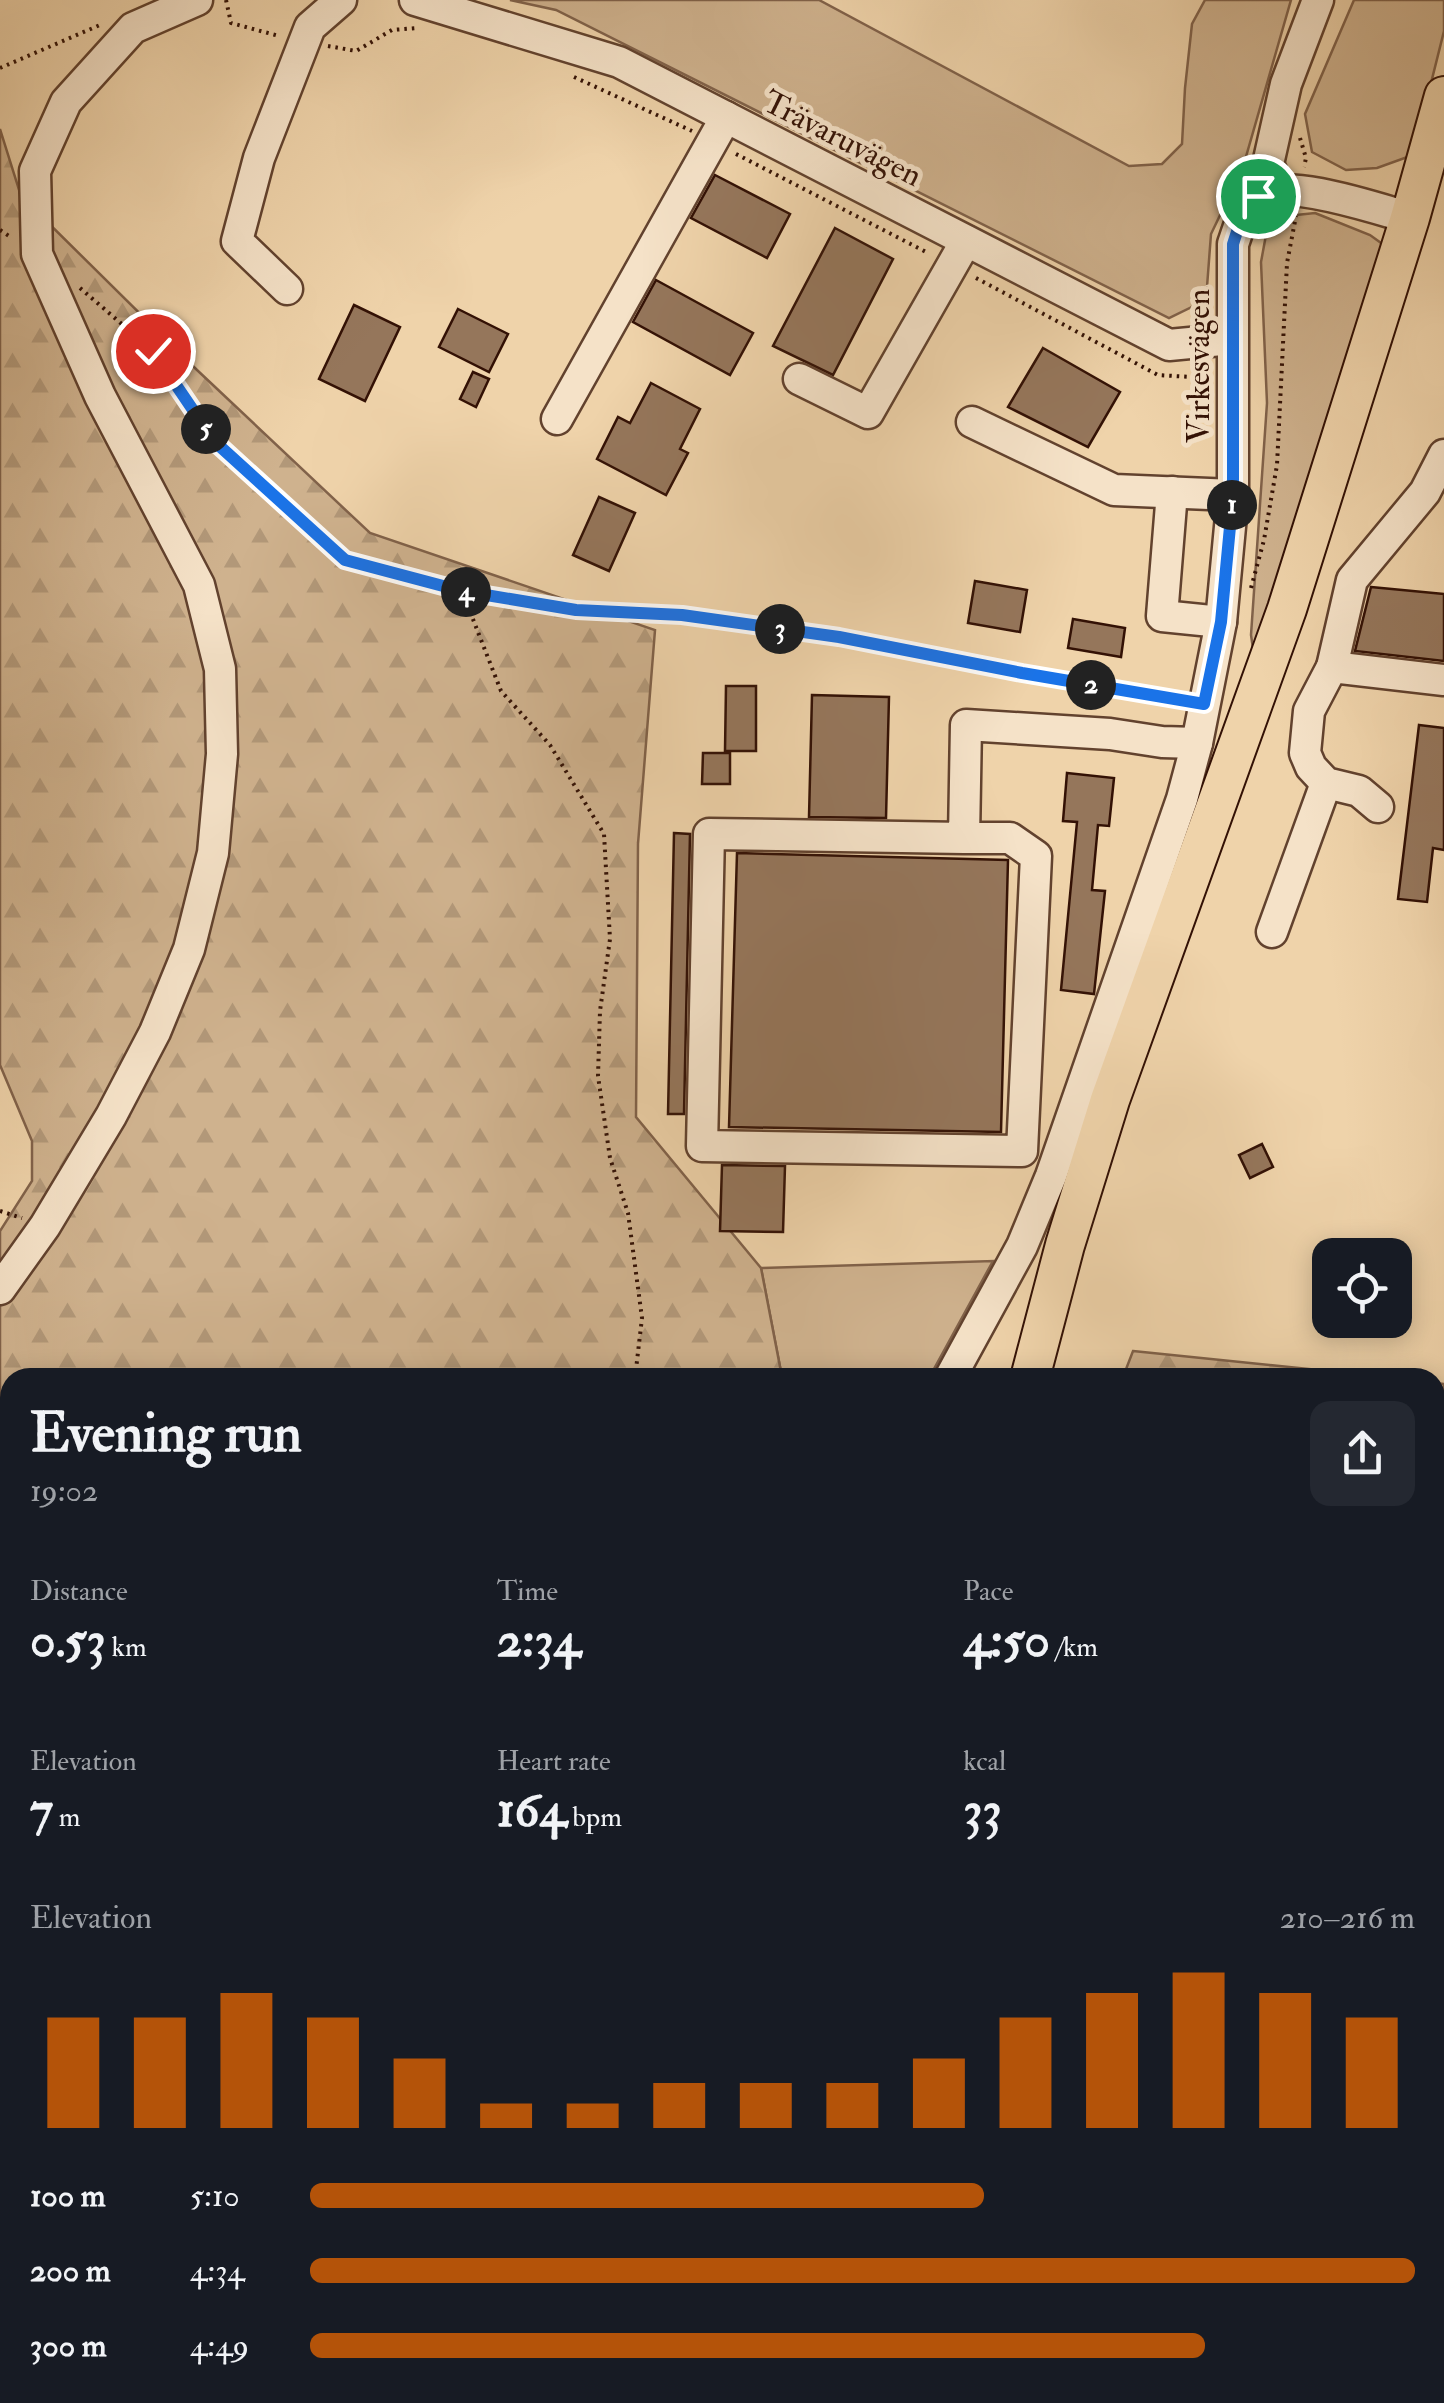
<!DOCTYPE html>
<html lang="en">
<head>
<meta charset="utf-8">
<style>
  body { margin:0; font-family:"IM FELL Double Pica",serif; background:#242831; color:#f1f3f6; height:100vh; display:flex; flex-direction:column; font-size:38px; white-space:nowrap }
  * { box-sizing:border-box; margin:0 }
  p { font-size:32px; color:#9ea1a6 }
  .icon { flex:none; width:55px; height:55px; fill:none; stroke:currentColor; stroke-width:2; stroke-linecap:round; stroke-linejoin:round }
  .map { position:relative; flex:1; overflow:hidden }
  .side { position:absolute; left:0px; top:1368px; width:1445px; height:1038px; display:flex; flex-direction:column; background:#171b24; border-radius:30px 30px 0 0; box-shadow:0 5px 25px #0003 }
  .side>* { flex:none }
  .tools { position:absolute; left:1312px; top:1238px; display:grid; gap:20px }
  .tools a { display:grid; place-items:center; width:100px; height:100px; border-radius:20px; background:#171b24; box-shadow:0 5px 25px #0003; font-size:50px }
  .pin { position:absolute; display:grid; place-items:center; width:85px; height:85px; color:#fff; margin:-42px; border:5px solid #fff; border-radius:50%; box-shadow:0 2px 10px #0007 }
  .km { position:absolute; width:50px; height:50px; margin:-25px; border-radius:50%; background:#222; color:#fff; font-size:28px; line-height:50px; text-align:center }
  .round { display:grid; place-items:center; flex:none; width:105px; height:105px; border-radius:20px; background:#242831 }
  .overview { display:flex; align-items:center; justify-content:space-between; height:170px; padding:0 30px }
  h1 { font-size:55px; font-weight:800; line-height:75px }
  .figures { display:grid; grid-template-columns:repeat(3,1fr); gap:15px; height:170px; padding:10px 30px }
  .figures div { display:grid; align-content:center }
  .figures b { font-size:50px; font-weight:800 }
  .figures small { font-size:28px; font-weight:400 }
  .figures p { font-size:28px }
  .chart { height:280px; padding:20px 30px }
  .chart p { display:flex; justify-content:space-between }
  .chart svg { width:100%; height:180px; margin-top:10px; stroke:#b45309; stroke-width:6 }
  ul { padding:0 30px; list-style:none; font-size:32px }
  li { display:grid; grid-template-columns:160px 120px 1fr; align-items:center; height:75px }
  li i { height:25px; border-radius:12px; background:#b45309 }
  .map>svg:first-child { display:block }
  .grass { fill:#cfb28e; stroke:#81624a; stroke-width:2.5 }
  .forest { fill:url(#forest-firs); stroke:#81624a; stroke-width:2.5 }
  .building { fill:#95765b; stroke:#331105; stroke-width:2.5 }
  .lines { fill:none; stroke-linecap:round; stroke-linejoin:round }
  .minor-casing { stroke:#62422e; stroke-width:35 }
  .major-casing { stroke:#331105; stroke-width:42 }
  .path { stroke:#331105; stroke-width:4; stroke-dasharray:2.5 5; stroke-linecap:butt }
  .minor { stroke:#f5e2c8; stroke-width:30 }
  .major { stroke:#efd3aa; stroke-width:38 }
  .route-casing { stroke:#fff; stroke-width:20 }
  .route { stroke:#1a73e8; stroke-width:12 }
  .labels { text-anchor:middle; stroke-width:10; stroke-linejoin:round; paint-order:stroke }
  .street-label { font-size:32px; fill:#331105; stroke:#f5e2c8 }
</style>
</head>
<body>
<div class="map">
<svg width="1444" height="2403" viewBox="0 0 1444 2403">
  <defs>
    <pattern id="forest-firs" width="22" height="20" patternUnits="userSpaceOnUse" patternTransform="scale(2.5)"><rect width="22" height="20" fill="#cfb28e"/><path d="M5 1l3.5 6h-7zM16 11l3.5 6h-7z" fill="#b29879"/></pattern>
  </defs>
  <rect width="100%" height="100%" fill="#efd3aa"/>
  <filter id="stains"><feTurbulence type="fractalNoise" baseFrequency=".002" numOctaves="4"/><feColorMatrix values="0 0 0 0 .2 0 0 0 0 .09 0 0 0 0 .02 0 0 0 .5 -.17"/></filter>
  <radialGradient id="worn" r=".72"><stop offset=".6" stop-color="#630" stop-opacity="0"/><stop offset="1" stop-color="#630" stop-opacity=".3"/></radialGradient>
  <g class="grass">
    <polygon points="510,0 819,0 1129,166 1162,164 1182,144 1185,88 1192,24 1205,0 1291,0 1243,167 1211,234 1206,300 1169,318 556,10"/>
    <polygon points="1354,0 1444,0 1444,31 1413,155 1377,168 1346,170 1312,152 1305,114"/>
    <polygon points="1315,213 1370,235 1381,243 1383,261 1256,670 1251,635 1267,403 1261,262 1266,235 1280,222 1287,216"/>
    <polygon points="993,1261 929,1378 782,1377 761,1268"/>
  </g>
  <g class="forest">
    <polygon points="0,129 21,196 197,370 370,533 655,630 638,844 636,1117 761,1268 782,1377 10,1378 10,2395 831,2395 827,2403 0,2403 0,1231 32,1181 32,1141 0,1065"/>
    <polygon points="1133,1351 1386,1377 1123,1377"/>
    <polygon points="1435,1383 1444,1384 1444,1663 1435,1669"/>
  </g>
  <g class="building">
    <polygon points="715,175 790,214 767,258 691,218"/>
    <polygon points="835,228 893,259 833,375 773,346"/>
    <polygon points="656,280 753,333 730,375 633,322"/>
    <polygon points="354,305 400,327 365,401 319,379"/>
    <polygon points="458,309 508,334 489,372 439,347"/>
    <polygon points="1043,348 1120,392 1088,447 1008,407"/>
    <polygon points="473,372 489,379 476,407 460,399"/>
    <polygon points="651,383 700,409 680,449 688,453 666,495 597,459 618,417 630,423"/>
    <polygon points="599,497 635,513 609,571 573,555"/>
    <polygon points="975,581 1027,590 1020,632 968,623"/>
    <polygon points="1371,587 1444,594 1444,661 1355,651"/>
    <polygon points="1073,619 1125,628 1121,657 1068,648"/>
    <polygon points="726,686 756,686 756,751 725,751"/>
    <polygon points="812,695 889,697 886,818 809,817"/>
    <polygon points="1419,725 1444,728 1444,850 1433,848 1427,902 1398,899"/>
    <polygon points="703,753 730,753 730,784 702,784"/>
    <polygon points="1067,773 1114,778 1109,826 1098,825 1092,890 1105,891 1094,994 1061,990 1077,822 1063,821"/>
    <polygon points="674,833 690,834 684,1114 668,1114"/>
    <polygon points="737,853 1008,860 1001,1132 729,1127"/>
    <polygon points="1262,1144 1273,1167 1250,1178 1239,1155"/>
    <polygon points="722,1165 785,1166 783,1232 720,1231"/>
  </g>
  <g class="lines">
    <defs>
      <g id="minor">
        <polyline points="415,0 619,62 1169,345 1232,339"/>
        <polyline points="1279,189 1268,164 1286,84 1318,0"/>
        <polyline points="287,289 237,241 259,158 310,27 341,0"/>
        <polyline points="799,379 868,413 966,241"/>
        <polyline points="557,419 726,117"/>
        <polyline points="972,422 1114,490 1233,495"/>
        <polyline points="1444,455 1425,492 1352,580 1332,667 1444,680"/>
        <polyline points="1172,492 1162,616 1221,622"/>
        <polyline points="1332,667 1309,711 1305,753 1311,767 1326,783 1359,791 1378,807"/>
        <polyline points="964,838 1010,838 1036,856 1022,1151 702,1146 709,834 964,838 966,725 1110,734 1162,742 1197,743"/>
        <polyline points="1272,932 1326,783"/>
        <polyline points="0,1289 45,1226 111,1116 155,1032 189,949 213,853 222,754 220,669 199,585 100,396 37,254 35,171 66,102 133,28 197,0"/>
        <path d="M950,1378L1022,1246L1051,1176L1182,799L1197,743L1221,622L1233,495V244C1239,228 1243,207 1258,196C1285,177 1378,209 1410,218"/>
        <polyline points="1435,1948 1444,1948"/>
        <polyline points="855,2403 857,2395"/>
        <polyline points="985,2403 986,2395"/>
      </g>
      <g id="major">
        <polyline points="1030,1378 1065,1245 1110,1100 1287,609 1410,218 1444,96"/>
        <polyline points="925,2403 925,2395"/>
      </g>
    </defs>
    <use href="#minor" class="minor-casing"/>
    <use href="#major" class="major-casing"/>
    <g class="path">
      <polyline points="226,0 231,23 279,36"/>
      <polyline points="328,46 356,51 392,30 417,28"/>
      <polyline points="0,68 100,25"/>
      <polyline points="574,77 692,131"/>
      <polyline points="1300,138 1306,158 1304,167"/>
      <polyline points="736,154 928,253"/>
      <polyline points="0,230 12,238"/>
      <polyline points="976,278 1158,375 1207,378"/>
      <polyline points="80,288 153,351 214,441 345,560 462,591 576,610 682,615 839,637 1023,673 1180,700"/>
      <polyline points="1251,588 1264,540 1277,465 1287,263 1296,216"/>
      <polyline points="462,591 501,691 550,745 604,834 610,939 600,1011 598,1076 610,1158 628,1213 642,1318 635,1378"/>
      <polyline points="0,1211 22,1218"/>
      <polyline points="0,1711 10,1711"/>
      <polyline points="0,1966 10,1972"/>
      <polyline points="270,2403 272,2395"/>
    </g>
    <use href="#minor" class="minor"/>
    <use href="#major" class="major"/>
  </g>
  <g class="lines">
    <defs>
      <polyline id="route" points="153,351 214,441 345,560 462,591 576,610 682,615 839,637 1022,673 1204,704 1221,622 1233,495 1233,244 1243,213 1258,196"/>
    </defs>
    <use href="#route" class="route-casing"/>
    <use href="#route" class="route"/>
  </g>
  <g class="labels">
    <g class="street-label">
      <text transform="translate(843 138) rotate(27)" y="11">Trävaruvägen</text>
      <text transform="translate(1198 366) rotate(-90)" y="11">Virkesvägen</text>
    </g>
  </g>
  <rect width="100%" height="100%" filter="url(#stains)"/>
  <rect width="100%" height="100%" fill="url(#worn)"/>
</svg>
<div class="tools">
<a><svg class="icon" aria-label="locate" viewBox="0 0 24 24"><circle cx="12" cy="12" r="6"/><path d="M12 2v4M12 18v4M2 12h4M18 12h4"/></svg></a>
</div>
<div class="pin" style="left:1258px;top:196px;background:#1e9e55"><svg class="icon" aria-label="arrive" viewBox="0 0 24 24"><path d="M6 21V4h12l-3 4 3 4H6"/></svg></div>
<div class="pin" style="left:153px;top:351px;background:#d93025"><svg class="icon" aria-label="check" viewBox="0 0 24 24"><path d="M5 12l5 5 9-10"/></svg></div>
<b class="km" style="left:1232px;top:505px">1</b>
<b class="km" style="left:1091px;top:685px">2</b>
<b class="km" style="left:780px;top:629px">3</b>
<b class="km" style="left:466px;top:592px">4</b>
<b class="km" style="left:206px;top:429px">5</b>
<section class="side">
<div class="overview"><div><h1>Evening run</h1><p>19:02</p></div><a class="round"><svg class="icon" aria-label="share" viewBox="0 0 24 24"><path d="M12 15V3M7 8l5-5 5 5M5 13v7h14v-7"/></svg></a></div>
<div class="figures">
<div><p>Distance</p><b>0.53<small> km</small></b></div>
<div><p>Time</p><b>2:34</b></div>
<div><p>Pace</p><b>4:50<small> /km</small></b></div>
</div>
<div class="figures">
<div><p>Elevation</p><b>7<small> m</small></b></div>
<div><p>Heart rate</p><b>164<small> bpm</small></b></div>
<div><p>kcal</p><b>33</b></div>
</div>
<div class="chart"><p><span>Elevation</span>210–216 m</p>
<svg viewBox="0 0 160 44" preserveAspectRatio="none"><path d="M5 44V17M15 44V17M25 44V11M35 44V17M45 44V27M55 44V38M65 44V38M75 44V33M85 44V33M95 44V33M105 44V27M115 44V17M125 44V11M135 44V6M145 44V11M155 44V17"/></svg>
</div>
<ul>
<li><b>100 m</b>5:10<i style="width:61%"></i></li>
<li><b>200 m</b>4:34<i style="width:100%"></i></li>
<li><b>300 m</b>4:49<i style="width:81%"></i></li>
</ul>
</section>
</div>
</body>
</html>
